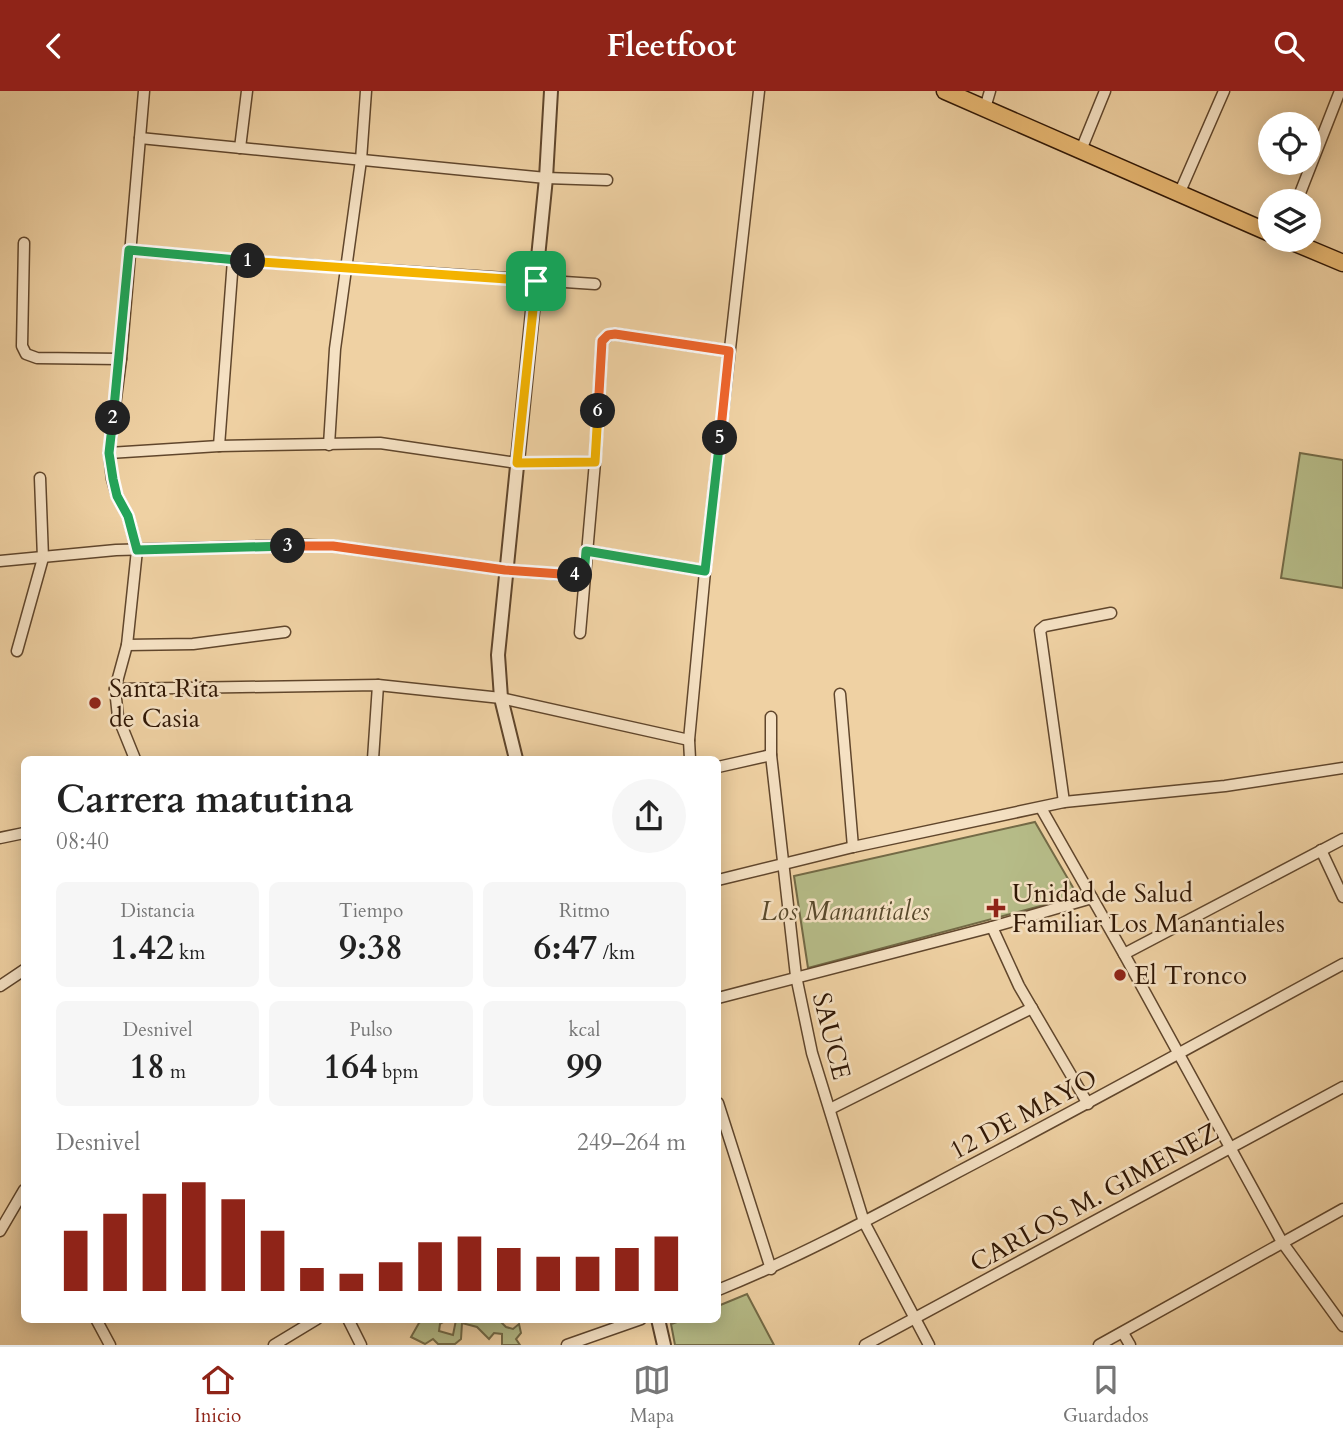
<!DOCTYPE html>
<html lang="es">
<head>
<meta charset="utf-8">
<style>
  body { margin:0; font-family:Cardo,serif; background:#f6f6f6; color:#222; height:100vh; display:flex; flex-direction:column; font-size:26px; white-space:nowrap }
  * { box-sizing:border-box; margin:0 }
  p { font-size:23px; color:#767676 }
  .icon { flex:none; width:38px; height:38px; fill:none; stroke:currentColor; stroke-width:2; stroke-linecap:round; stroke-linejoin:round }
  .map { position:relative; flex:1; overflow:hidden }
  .panel { position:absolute; left:21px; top:665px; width:700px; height:567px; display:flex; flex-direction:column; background:#fff; border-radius:10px; box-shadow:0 4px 18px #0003 }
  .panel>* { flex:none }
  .fabs { position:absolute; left:1258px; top:21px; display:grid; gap:14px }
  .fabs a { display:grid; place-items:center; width:63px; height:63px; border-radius:50%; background:#fff; box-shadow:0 4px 18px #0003; font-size:35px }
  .pin { position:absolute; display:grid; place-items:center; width:60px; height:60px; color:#fff; margin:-30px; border-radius:14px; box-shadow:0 4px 10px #0006 }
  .km { position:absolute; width:35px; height:35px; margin:-18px; border-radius:50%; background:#222; color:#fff; font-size:19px; line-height:35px; text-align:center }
  .round { display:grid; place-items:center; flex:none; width:74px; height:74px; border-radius:37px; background:#f6f6f6 }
  .head { display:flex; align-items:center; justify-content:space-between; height:119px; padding:0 35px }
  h1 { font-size:38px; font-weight:600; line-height:52px }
  .metrics { display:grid; grid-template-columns:repeat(3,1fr); gap:10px; height:119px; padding:7px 35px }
  .metrics div { display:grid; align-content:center; border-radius:10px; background:#f6f6f6; text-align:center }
  .metrics b { font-size:35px; font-weight:600 }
  .metrics small { font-size:19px; font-weight:400 }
  .metrics p { font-size:19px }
  .chart { height:196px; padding:14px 35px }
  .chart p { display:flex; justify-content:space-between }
  .chart svg { width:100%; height:126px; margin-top:7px; stroke:#8f2418; stroke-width:6 }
  header { display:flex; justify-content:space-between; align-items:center; height:91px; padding:0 35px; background:#8f2418; color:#fff; font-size:32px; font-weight:600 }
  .dock { display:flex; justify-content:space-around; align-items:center; height:98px; border-top:2px solid #e0e0e0; background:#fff; font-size:19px; color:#767676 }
  .dock a { display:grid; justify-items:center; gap:4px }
  .dock .active { color:#8f2418 }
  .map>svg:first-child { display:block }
  .green { fill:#b6bc88; stroke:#736a46; stroke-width:2 }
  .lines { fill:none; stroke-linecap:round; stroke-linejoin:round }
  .minor-casing { stroke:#60462c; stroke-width:13 }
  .tertiary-casing { stroke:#60462c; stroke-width:16 }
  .primary-casing { stroke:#301705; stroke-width:19 }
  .minor { stroke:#f5e1c3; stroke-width:10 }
  .tertiary { stroke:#f5e1c3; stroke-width:12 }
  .primary { stroke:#e8b872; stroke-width:16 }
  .split-1-casing { stroke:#fff; stroke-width:14 }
  .split-2-casing { stroke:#fff; stroke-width:14 }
  .split-3-casing { stroke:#fff; stroke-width:14 }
  .split-4-casing { stroke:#fff; stroke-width:14 }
  .split-5-casing { stroke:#fff; stroke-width:14 }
  .split-6-casing { stroke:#fff; stroke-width:14 }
  .split-7-casing { stroke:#fff; stroke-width:14 }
  .split-1 { stroke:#f5b400; stroke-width:9 }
  .split-2 { stroke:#22a559; stroke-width:9 }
  .split-3 { stroke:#22a559; stroke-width:9 }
  .split-4 { stroke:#f0652b; stroke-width:9 }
  .split-5 { stroke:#22a559; stroke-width:9 }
  .split-6 { stroke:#f0652b; stroke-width:9 }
  .split-7 { stroke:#f5b400; stroke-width:9 }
  .poi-dot { fill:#8f2418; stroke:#f5e1c3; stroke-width:2.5 }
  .labels { text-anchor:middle; stroke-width:5; stroke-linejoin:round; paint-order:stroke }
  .poi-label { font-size:26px; fill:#301705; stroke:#f5e1c3; text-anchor:start }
  .park-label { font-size:26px; font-style:italic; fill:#58492c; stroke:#f5e1c3 }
  .street-label { font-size:26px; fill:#301705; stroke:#f5e1c3 }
</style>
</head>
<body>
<header><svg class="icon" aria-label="back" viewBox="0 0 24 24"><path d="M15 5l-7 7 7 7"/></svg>Fleetfoot<svg class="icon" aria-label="search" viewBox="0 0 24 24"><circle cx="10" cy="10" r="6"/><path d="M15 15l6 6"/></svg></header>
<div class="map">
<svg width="1343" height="1254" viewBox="0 0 1343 1254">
  <rect width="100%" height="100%" fill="#efd1a3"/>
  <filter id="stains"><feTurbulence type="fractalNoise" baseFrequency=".00286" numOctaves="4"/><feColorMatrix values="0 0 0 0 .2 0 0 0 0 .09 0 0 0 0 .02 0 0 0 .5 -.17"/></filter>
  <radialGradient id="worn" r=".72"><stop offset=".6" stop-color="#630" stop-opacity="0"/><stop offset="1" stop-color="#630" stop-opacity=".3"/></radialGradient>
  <g class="green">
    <polygon points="1300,362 1343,369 1343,497 1281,487"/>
    <polygon points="1035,731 1078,805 808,877 794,785"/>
    <polygon points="747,1203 774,1254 675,1254 671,1233 683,1229 718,1228 718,1215"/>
    <polygon points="424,1229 447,1229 440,1233 439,1240 453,1244 456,1229 499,1229 506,1236 513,1238 519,1233 521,1242 516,1248 520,1254 502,1254 502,1243 494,1242 489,1248 477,1236 462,1232 461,1248 455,1253 438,1253 433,1248 425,1253 411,1246 419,1232"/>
  </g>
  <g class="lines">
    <defs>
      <g id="minor">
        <polyline points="985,17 990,0"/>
        <polyline points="140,47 546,87 607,89"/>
        <polyline points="240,57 247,0"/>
        <polyline points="1081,59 1105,0"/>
        <polyline points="1179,103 1224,0"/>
        <polyline points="1297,110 1340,0"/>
        <polyline points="24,152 22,255 26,263 37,267 121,268"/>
        <polyline points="129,159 233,169 595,193"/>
        <polyline points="329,354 335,258 361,69 366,0"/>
        <polyline points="219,355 233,169"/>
        <polyline points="109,362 219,355 380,352 517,372 595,371"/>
        <polyline points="586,460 705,480"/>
        <polyline points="0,470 116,459 304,454 333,455 505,479 584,485"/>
        <polyline points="580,542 595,371 602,250 609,244 615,243 729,260"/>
        <polyline points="127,554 193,553 285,541"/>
        <polyline points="17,560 43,467 40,387"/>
        <polyline points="115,598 378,594 501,607 689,649"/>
        <polyline points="840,603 853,756"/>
        <polyline points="771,626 771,664 796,885 812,962 864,1131 929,1254"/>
        <polyline points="135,668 118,626 115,598 127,554 137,459 128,425 117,405 112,388 109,362 121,268 144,0"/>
        <polyline points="373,668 378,594"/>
        <polyline points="690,668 689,649 705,480 759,0"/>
        <polyline points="718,676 771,664"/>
        <polyline points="1064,711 1040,539 1045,535 1111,522"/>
        <polyline points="1041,717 1124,863 1282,1151 1343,1235"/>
        <polyline points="0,747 24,742"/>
        <polyline points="1321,759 1343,806"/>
        <polyline points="718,789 853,756 1064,711 1225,695 1343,677"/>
        <polyline points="992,836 1019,895 1088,1013"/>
        <polyline points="1124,863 1343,748"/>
        <polyline points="0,895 24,879"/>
        <polyline points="718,907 992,836 1092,807"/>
        <polyline points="718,1012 771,1178"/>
        <polyline points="830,1018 1032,917"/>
        <polyline points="0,1140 24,1099"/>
        <path d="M718,1199C800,1166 877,1124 956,1082C1086,1014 1214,943 1343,873"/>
        <polyline points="96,1228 110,1254"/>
        <polyline points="348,1228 361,1254"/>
        <polyline points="1123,1242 1130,1254"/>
        <polyline points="274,1254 317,1228"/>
        <polyline points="567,1254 641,1228"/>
        <polyline points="865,1254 1343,996"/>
        <polyline points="1099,1254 1343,1118"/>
      </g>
      <g id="tertiary">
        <polyline points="516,668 501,607 498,564 546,87 551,0"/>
        <polyline points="658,1228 664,1254"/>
      </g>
      <g id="primary">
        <polyline points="945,0 1270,142"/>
        <polyline points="1288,149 1343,172"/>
      </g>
    </defs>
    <use href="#minor" class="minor-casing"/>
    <use href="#tertiary" class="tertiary-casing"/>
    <use href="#primary" class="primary-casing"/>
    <use href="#minor" class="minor"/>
    <use href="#tertiary" class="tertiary"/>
    <use href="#primary" class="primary"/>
  </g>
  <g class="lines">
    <defs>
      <polyline id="split-1" points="248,170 536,190"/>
      <polyline id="split-2" points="113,327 129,159 248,170"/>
      <polyline id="split-3" points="113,327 109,362 113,388 117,405 128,425 137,459 288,455"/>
      <polyline id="split-4" points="288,455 333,455 505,479 575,484"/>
      <polyline id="split-5" points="575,484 584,485 586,460 705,480 720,347"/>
      <polyline id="split-6" points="598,320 602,250 608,244 615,243 729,260 720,347"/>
      <polyline id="split-7" points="536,190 517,372 595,371 598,320"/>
    </defs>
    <use href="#split-1" class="split-1-casing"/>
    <use href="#split-2" class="split-2-casing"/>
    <use href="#split-3" class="split-3-casing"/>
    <use href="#split-4" class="split-4-casing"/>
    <use href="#split-5" class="split-5-casing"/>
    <use href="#split-6" class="split-6-casing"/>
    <use href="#split-7" class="split-7-casing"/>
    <use href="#split-1" class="split-1"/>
    <use href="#split-2" class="split-2"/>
    <use href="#split-3" class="split-3"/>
    <use href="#split-4" class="split-4"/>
    <use href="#split-5" class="split-5"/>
    <use href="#split-6" class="split-6"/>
    <use href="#split-7" class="split-7"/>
  </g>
  <g class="poi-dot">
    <circle cx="95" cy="612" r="7"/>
    <path d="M992.5 806.5h7v7h7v7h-7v7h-7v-7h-7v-7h7z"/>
    <circle cx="1120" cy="884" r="7"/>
  </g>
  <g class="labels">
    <g class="poi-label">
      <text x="109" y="606">Santa Rita<tspan x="109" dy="30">de Casia</tspan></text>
      <text x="1012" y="811">Unidad de Salud<tspan x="1012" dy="30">Familiar Los Manantiales</tspan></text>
      <text x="1134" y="893">El Tronco</text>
    </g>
    <g class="park-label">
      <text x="845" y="829">Los Manantiales</text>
    </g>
    <g class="street-label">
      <text transform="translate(832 945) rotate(76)" y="9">SAUCE</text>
      <text transform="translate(1023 1023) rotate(-28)" y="9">12 DE MAYO</text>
      <text transform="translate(1094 1106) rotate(-29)" y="9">CARLOS M. GIMENEZ</text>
    </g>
  </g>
  <rect width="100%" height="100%" filter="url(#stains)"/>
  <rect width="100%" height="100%" fill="url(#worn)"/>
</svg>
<div class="fabs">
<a><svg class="icon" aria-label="locate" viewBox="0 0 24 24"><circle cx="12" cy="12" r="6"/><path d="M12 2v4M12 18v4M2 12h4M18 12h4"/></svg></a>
<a><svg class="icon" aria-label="layers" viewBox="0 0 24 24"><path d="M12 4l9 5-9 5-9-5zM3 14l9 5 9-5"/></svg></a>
</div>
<div class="pin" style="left:536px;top:190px;background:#1e9e55"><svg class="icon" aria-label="arrive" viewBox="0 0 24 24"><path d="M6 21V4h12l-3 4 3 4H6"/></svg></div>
<b class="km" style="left:248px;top:170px">1</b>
<b class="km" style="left:113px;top:327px">2</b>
<b class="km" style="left:288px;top:455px">3</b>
<b class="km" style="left:575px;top:484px">4</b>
<b class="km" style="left:720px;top:347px">5</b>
<b class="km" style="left:598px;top:320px">6</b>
<section class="panel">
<div class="head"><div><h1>Carrera matutina</h1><p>08:40</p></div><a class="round"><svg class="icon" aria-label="share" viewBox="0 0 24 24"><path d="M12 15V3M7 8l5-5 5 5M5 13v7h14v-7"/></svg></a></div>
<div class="metrics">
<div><p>Distancia</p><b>1.42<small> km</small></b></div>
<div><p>Tiempo</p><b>9:38</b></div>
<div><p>Ritmo</p><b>6:47<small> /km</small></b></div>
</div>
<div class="metrics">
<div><p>Desnivel</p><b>18<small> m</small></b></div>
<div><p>Pulso</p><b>164<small> bpm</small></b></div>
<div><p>kcal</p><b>99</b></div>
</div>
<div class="chart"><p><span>Desnivel</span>249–264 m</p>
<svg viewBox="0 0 160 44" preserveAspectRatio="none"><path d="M5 44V23M15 44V17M25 44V10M35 44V6M45 44V12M55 44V23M65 44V36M75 44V38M85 44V34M95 44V27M105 44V25M115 44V29M125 44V32M135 44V32M145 44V29M155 44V25"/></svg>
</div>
</section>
</div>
<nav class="dock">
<a class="active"><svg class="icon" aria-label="home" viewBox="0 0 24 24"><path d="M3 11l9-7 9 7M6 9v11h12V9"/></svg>Inicio</a>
<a><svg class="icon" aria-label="map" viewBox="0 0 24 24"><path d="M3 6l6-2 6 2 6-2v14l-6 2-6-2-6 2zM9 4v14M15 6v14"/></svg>Mapa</a>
<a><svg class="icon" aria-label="saved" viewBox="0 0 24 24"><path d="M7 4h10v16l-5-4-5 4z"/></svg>Guardados</a>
</nav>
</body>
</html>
